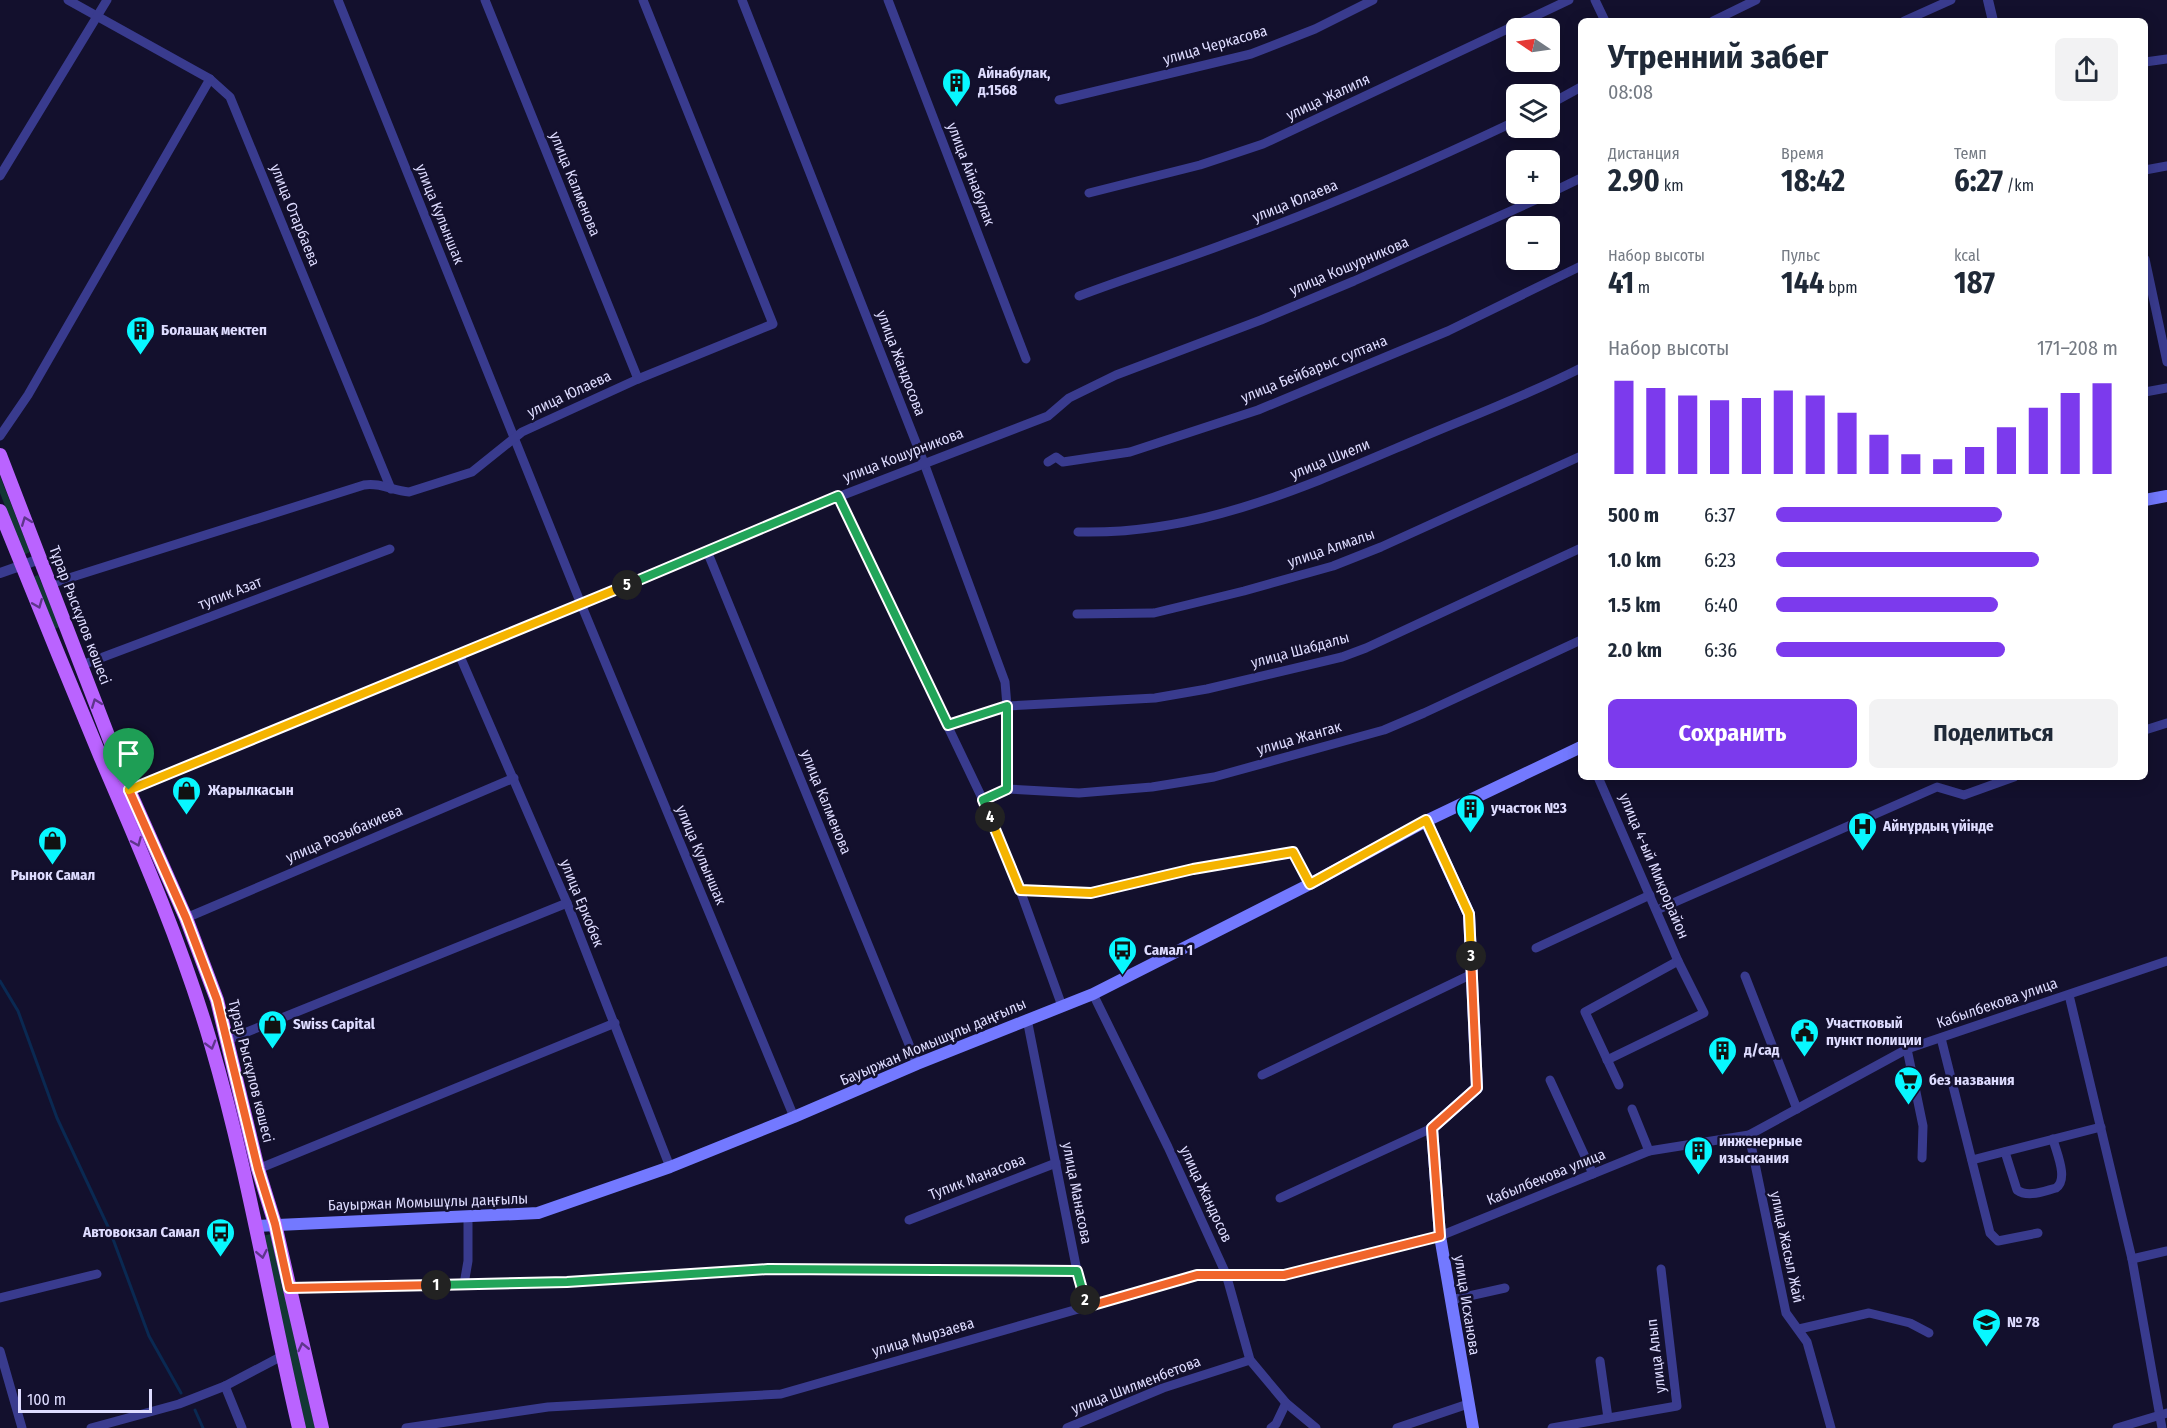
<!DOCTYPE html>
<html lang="ru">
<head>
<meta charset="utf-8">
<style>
  body { margin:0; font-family:"Fira Sans Condensed",sans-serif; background:#f2f2f3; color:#1f2937; height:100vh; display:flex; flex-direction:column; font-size:22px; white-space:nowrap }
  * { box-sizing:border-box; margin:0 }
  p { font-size:20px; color:#747a83 }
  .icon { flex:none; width:33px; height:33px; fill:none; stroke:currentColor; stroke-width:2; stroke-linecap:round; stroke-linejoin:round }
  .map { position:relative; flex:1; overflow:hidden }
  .panel { position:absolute; left:1578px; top:18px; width:570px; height:762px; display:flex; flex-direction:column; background:#fff; border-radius:9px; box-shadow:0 3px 15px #0003 }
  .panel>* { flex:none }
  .needle { width:39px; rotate:283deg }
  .tools { position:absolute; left:1506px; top:18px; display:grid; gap:12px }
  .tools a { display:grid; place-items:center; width:54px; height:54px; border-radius:9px; background:#fff; box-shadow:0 3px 15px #0003; font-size:30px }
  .scale { position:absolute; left:18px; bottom:15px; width:134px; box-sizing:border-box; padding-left:6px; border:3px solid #dedcff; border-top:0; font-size:16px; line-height:21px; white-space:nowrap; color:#dedcff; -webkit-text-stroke:4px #13102d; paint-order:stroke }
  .pin { position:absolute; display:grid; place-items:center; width:51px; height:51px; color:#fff; margin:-62px -26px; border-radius:50% 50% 50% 0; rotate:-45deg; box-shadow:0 0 6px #0007 }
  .pin .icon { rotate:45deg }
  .km { position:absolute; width:30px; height:30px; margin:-15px; border-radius:50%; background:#222; color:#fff; font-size:16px; line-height:30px; text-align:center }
  .round { display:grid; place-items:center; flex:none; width:63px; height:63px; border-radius:9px; background:#f2f2f3 }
  .summary { display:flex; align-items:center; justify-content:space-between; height:102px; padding:0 30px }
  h1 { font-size:33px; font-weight:700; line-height:45px }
  .stats { display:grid; grid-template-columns:repeat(3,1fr); gap:9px; height:102px; padding:6px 30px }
  .stats div { display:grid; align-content:center }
  .stats b { font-size:30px; font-weight:700 }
  .stats small { font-size:16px; font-weight:400 }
  .stats p { font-size:16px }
  .chart { height:168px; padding:12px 30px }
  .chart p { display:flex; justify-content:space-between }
  .chart svg { width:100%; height:108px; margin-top:6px; stroke:#7c3aed; stroke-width:6 }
  .action { display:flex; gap:12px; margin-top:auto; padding:12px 30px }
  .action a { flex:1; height:69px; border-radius:9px; background:#7c3aed; color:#fff; font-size:24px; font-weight:700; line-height:69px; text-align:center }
  .action a+a { background:#f2f2f3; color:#1f2937 }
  ul { padding:0 30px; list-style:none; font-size:20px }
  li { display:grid; grid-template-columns:96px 72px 1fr; align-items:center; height:45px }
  li i { height:15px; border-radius:8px; background:#7c3aed }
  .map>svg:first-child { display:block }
  .green { fill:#133734 }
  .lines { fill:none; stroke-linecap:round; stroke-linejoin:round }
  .stream { stroke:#0a2952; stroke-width:3 }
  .minor { stroke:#393b8e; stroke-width:9 }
  .tertiary { stroke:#393b8e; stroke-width:10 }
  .secondary { stroke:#7379ff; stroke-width:12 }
  .primary { stroke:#ba63ff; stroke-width:14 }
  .oneway { stroke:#5e358c }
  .split-1-casing { stroke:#fff; stroke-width:12 }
  .split-2-casing { stroke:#fff; stroke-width:12 }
  .split-3-casing { stroke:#fff; stroke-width:12 }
  .split-4-casing { stroke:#fff; stroke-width:12 }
  .split-5-casing { stroke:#fff; stroke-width:12 }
  .split-6-casing { stroke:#fff; stroke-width:12 }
  .split-1 { stroke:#f0652b; stroke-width:8 }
  .split-2 { stroke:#22a559; stroke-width:8 }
  .split-3 { stroke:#f0652b; stroke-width:8 }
  .split-4 { stroke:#f5b400; stroke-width:8 }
  .split-5 { stroke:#22a559; stroke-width:8 }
  .split-6 { stroke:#f5b400; stroke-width:8 }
  .labels { text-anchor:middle; stroke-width:5; stroke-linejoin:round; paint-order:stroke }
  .street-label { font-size:15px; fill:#dedcff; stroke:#13102d }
  .poi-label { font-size:15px; font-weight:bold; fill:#dedcff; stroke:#13102d; text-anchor:start }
</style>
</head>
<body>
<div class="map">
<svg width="2167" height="1428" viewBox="0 0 2167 1428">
  <rect width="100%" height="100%" fill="#13102d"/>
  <g class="green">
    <polygon points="0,476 30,552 24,555 0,493"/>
    <polygon points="38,575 60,627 54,629 33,577"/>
    <polygon points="271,1234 315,1428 306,1428 262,1236"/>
  </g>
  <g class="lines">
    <g class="stream">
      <polyline points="0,981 18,1011 57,1118 110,1231 149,1336 181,1393"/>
      <polyline points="195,1410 203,1428"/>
    </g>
    <g class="minor">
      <polyline points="68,0 210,79 230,97 391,489"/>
      <polyline points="338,0 581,604 794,1117"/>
      <polyline points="485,0 638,379"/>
      <polyline points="742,0 924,463 1005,682 1007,706 1007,789 983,800"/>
      <polyline points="888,0 1026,359"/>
      <polyline points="1595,0 1605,21"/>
      <polyline points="1713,21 1756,0"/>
      <polyline points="1904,21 1951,0"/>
      <polyline points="2145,62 2167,59"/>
      <polyline points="1059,100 1251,54 1315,29 1373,0"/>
      <polyline points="1550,104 1581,87"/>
      <polyline points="2145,170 2167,166"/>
      <polyline points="0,176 107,0"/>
      <polyline points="1089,193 1200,165 1263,144 1569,0"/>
      <polyline points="1550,193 1581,178"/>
      <polyline points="2145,259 2167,362"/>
      <path d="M1079,296C1129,277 1180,261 1230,242C1328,207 1423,165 1516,121"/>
      <polyline points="2145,392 2167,388"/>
      <polyline points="0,436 28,395 210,79"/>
      <polyline points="1048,462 1056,457 1063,462 1130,452 1258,410 1448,331 1581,266"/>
      <polyline points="838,497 983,800 1020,890 1062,1006"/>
      <path d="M1078,532C1201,535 1307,486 1418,439C1472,416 1528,395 1581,368"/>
      <polyline points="707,551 917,1064"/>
      <path d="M50,584L364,485C380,482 393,491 409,492L472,472L522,432L638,379L773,324L643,0"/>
      <polyline points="1077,614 1154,613 1244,591 1333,566 1381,547 1581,456"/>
      <polyline points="459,654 567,903 670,1167"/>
      <polyline points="82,665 390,549"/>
      <polyline points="948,725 1007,706 1155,698 1207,689 1342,657 1366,648 1581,548"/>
      <polyline points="2145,730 2167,723"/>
      <polyline points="1598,777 1678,961 1585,1012 1619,1085"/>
      <polyline points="1007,789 1079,793 1152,787 1214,777 1384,730 1424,713 1581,640"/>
      <polyline points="129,790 838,497 1048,416 1069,398 1116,375 1261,320 1354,281 1549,194"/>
      <polyline points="1020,890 1091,893 1193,869 1293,852 1310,884"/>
      <polyline points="1657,910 1937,787 1964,795 2014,777"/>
      <polyline points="186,918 514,778"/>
      <polyline points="1536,948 1650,895"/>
      <polyline points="1745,976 1797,1109"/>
      <polyline points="1093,994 1168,1147 1226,1274 1250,1360 1286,1403 1316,1428"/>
      <polyline points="2069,995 2132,1259 2162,1428"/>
      <polyline points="1941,1038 1990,1233 1998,1241 2038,1233"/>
      <polyline points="227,1040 567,903"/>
      <polyline points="1907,1049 1923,1126 1922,1158"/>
      <polyline points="1607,1060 1704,1013 1678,961"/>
      <polyline points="1262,1075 1472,974"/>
      <polyline points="1550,1080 1593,1174"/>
      <polyline points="1632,1109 1649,1151"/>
      <polyline points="1749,1135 1786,1313 1807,1342 1831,1428"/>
      <path d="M2005,1152L2017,1190C2028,1198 2044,1191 2056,1188C2069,1179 2056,1152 2053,1139"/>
      <polyline points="1972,1160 2101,1127"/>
      <polyline points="258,1169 615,1023"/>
      <polyline points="1280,1198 1432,1128"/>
      <polyline points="909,1220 1056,1163"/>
      <polyline points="2132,1259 2167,1251"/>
      <polyline points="1077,1271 1086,1307"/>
      <polyline points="464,1284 468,1261 468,1216"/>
      <polyline points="289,1288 567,1282 768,1269 1077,1271 1027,1019"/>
      <polyline points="0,1298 97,1274"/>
      <polyline points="1451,1300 1505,1288"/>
      <polyline points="1799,1329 1869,1313 1910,1323 1929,1333"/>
      <polyline points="0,1351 22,1428"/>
      <polyline points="1600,1361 1608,1418"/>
      <polyline points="225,1386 242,1428"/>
      <polyline points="91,1428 179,1404 225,1386 282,1356"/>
      <polyline points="406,1428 548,1407 781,1394 1197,1275 1284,1275 1440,1236 1649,1151 1749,1135 1907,1049 2167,961"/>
      <polyline points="1067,1428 1163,1388 1250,1360"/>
      <polyline points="1271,1428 1276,1424 1286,1403"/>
      <polyline points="1397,1428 1468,1404"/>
      <polyline points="1552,1428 1677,1406 1661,1269"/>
      <polyline points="2117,1428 2167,1413"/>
    </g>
    <g class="tertiary">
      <polyline points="1988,0 1993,21"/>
      <polyline points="0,573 40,559"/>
    </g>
    <g class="secondary">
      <polyline points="2145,500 2167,496"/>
      <polyline points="1426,821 1469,914 1477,1088 1432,1128 1440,1236 1473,1428"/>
      <polyline points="256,1226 538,1213 670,1167 794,1117 917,1064 1093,994 1310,884 1426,821 1581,747"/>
    </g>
    <g class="primary">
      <polyline points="0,455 129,790 186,918 217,1000 258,1169 275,1224 322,1428"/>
      <path d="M0,511C33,593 67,676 101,758C142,853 182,945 211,1044C248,1170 269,1300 299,1428"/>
    </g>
  </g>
  <defs><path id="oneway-chevron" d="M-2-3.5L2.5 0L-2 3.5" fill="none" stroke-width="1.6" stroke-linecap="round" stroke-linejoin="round" transform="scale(1.5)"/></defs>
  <g class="oneway">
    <use href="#oneway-chevron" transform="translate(26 521) rotate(-111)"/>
    <use href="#oneway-chevron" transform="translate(38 604) rotate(68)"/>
    <use href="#oneway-chevron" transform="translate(96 703) rotate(-111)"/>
    <use href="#oneway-chevron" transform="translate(137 842) rotate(67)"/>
    <use href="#oneway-chevron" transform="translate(211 1045) rotate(74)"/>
    <use href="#oneway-chevron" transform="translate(262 1254) rotate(79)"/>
    <use href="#oneway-chevron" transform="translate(303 1347) rotate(-103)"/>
  </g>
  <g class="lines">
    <defs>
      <polyline id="split-1" points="129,790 186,918 217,1000 258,1169 275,1224 289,1288 436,1285"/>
      <polyline id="split-2" points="436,1285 567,1282 768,1269 1077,1271 1085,1300"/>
      <polyline id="split-3" points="1085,1300 1086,1307 1197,1275 1284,1275 1440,1236 1432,1128 1477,1088 1471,956"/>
      <polyline id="split-4" points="990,817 1020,890 1091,893 1193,869 1293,852 1310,884 1426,820 1469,914 1471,956"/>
      <polyline id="split-5" points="627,585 838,496 948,725 1007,706 1007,789 983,800 990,817"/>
      <polyline id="split-6" points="129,790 627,585"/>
    </defs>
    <use href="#split-1" class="split-1-casing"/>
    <use href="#split-2" class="split-2-casing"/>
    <use href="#split-3" class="split-3-casing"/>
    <use href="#split-4" class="split-4-casing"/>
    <use href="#split-5" class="split-5-casing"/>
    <use href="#split-6" class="split-6-casing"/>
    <use href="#split-1" class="split-1"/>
    <use href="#split-2" class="split-2"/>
    <use href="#split-3" class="split-3"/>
    <use href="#split-4" class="split-4"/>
    <use href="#split-5" class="split-5"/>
    <use href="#split-6" class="split-6"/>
  </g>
  <defs>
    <symbol id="building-pin" viewBox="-11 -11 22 30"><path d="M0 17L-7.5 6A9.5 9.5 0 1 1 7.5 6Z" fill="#08f7ff" stroke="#13102d"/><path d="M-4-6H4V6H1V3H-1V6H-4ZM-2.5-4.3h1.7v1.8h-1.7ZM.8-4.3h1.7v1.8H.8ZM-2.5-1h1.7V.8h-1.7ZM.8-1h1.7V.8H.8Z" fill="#111"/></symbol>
    <symbol id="shop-pin" viewBox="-11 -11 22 30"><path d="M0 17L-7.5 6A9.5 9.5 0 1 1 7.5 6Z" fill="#08f7ff" stroke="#13102d"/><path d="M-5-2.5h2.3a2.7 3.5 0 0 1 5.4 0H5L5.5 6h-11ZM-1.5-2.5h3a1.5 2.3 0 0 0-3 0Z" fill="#111"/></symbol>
    <symbol id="hospital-pin" viewBox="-11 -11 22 30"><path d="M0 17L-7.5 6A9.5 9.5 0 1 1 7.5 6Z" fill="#08f7ff" stroke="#13102d"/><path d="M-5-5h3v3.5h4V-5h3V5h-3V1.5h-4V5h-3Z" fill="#111"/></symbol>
    <symbol id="bus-pin" viewBox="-11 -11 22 30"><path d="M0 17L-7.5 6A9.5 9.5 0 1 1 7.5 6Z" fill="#08f7ff" stroke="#13102d"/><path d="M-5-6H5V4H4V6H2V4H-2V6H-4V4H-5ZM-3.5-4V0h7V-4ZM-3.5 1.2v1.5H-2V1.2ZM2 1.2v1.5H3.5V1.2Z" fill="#111"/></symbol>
    <symbol id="civic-pin" viewBox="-11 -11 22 30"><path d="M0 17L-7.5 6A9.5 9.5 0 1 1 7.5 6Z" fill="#08f7ff" stroke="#13102d"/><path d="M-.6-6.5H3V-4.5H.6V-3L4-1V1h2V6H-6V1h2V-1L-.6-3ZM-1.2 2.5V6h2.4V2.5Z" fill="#111"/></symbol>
    <symbol id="supermarket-pin" viewBox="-11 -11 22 30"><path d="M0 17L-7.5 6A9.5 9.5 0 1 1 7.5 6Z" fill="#08f7ff" stroke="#13102d"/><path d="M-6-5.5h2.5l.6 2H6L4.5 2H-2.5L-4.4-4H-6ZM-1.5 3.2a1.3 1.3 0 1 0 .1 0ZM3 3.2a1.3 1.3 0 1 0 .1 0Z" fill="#111"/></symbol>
    <symbol id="school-pin" viewBox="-11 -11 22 30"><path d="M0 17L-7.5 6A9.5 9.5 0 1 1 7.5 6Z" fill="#08f7ff" stroke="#13102d"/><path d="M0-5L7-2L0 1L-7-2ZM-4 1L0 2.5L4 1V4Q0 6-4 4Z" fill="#111"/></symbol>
  </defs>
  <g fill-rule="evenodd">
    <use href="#building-pin" x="940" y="66" width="33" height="45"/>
    <use href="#building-pin" x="124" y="314" width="33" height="45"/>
    <use href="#shop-pin" x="170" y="774" width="33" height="45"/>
    <use href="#building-pin" x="1454" y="792" width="33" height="45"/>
    <use href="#hospital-pin" x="1846" y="810" width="33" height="45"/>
    <use href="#shop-pin" x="36" y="824" width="33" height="45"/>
    <use href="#bus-pin" x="1106" y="934" width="33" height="45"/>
    <use href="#shop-pin" x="256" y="1008" width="33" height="45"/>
    <use href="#civic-pin" x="1788" y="1016" width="33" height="45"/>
    <use href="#building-pin" x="1706" y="1034" width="33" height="45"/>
    <use href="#supermarket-pin" x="1892" y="1064" width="33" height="45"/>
    <use href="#building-pin" x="1682" y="1134" width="33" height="45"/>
    <use href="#bus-pin" x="204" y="1216" width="33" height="45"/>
    <use href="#school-pin" x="1970" y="1306" width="33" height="45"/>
  </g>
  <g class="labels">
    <g class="street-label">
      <text transform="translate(1215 45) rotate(-16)" y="5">улица Черкасова</text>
      <text transform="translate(1328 97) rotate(-25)" y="5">улица Жалиля</text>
      <text transform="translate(971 174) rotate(69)" y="5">улица Айнабулак</text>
      <text transform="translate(575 184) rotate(68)" y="5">улица Калменова</text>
      <text transform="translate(1295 201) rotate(-22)" y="5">улица Юлаева</text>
      <text transform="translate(440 214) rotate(68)" y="5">улица Кулыншак</text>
      <text transform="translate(295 215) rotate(68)" y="5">улица Отарбаева</text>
      <text transform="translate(1349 266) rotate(-23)" y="5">улица Кошурникова</text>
      <text transform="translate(901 363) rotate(69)" y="5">улица Жандосова</text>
      <text transform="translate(1314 369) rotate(-22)" y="5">улица Бейбарыс султана</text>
      <text transform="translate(569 394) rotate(-25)" y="5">улица Юлаева</text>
      <text transform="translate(903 455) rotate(-21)" y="5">улица Кошурникова</text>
      <text transform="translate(1330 459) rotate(-22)" y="5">улица Шиели</text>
      <text transform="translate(1331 548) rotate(-19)" y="5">улица Алмалы</text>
      <text transform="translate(230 593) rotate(-21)" y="5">тупик Азат</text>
      <text transform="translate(80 615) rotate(69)" y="5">Тұрар Рыскұлов көшесі</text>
      <text transform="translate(1300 650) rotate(-15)" y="5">улица Шабдалы</text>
      <text transform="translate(1299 738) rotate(-16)" y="5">улица Жангак</text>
      <text transform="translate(826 802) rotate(68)" y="5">улица Калменова</text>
      <text transform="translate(344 834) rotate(-23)" y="5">улица Розыбакиева</text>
      <text transform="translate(701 855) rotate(67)" y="5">улица Кулыншак</text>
      <text transform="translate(1654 866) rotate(67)" y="5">улица 4-ый Микрорайон</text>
      <text transform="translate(582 903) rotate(68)" y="5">улица Еркобек</text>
      <text transform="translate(1997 1003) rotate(-19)" y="5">Кабылбекова улица</text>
      <text transform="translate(933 1042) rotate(-23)" y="5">Бауыржан Момышұлы даңғылы</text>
      <text transform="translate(251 1071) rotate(76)" y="5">Тұрар Рыскұлов көшесі</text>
      <text transform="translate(977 1177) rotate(-21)" y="5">Тупик Манасова</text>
      <text transform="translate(1546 1177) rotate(-22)" y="5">Кабылбекова улица</text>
      <text transform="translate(1077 1193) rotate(79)" y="5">улица Манасова</text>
      <text transform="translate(1206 1194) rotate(65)" y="5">улица Жандосов</text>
      <text transform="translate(428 1202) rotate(-2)" y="5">Бауыржан Момышұлы даңғылы</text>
      <text transform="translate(1787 1247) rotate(78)" y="5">улица Жасыл Жай</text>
      <text transform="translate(1467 1305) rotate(81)" y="5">улица Исханова</text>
      <text transform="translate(923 1337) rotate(-16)" y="5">улица Мырзаева</text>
      <text transform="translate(1656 1356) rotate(-97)" y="5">улица Алып</text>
      <text transform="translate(1136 1385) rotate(-21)" y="5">улица Шилменбетова</text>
    </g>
    <g class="poi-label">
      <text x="978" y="78">Айнабулак,<tspan x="978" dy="17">д.1568</tspan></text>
      <text x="161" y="335">Болашақ мектеп</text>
      <text x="208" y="795">Жарылкасын</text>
      <text x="1491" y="813">участок №3</text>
      <text x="1883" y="831">Айнұрдың үйінде</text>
      <text x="53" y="880" text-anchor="middle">Рынок Самал</text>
      <text x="1144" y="955">Самал 1</text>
      <text x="1826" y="1028">Участковый<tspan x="1826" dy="17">пункт полиции</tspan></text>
      <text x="293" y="1029">Swiss Capital</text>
      <text x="1744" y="1055">д/сад</text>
      <text x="1929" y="1085">без названия</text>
      <text x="1719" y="1146">инженерные<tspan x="1719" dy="17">изыскания</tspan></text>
      <text x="200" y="1237" text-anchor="end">Автовокзал Самал</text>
      <text x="2007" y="1327">№ 78</text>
    </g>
  </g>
</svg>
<div class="tools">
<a><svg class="needle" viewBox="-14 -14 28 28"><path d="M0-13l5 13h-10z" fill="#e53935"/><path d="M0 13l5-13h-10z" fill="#747a83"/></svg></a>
<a><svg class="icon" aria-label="layers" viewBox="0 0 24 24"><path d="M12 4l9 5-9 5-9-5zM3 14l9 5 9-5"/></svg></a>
<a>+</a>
<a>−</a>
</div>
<div class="scale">100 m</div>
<div class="pin" style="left:129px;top:790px;background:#1e9e55"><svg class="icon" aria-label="arrive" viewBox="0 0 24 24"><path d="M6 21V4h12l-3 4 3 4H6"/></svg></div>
<b class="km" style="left:436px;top:1285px">1</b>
<b class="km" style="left:1085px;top:1300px">2</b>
<b class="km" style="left:1471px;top:956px">3</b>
<b class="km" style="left:990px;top:817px">4</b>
<b class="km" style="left:627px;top:585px">5</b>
<section class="panel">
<div class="summary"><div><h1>Утренний забег</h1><p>08:08</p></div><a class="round"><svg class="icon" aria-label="share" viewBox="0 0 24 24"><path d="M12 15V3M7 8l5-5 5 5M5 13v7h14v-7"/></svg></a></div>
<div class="stats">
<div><p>Дистанция</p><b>2.90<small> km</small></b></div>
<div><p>Время</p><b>18:42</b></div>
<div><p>Темп</p><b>6:27<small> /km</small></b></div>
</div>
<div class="stats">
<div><p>Набор высоты</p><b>41<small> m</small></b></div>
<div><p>Пульс</p><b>144<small> bpm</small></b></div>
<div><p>kcal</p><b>187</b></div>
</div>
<div class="chart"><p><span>Набор высоты</span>171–208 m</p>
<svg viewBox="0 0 160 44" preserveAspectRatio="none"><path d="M5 44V6M15 44V9M25 44V12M35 44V14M45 44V13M55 44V10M65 44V12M75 44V19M85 44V28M95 44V36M105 44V38M115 44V33M125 44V25M135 44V17M145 44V11M155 44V7"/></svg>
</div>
<ul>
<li><b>500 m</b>6:37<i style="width:66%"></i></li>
<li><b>1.0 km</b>6:23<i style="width:77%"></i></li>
<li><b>1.5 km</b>6:40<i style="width:65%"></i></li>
<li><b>2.0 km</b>6:36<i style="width:67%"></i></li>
</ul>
<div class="action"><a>Сохранить</a><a>Поделиться</a></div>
</section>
</div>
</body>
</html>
